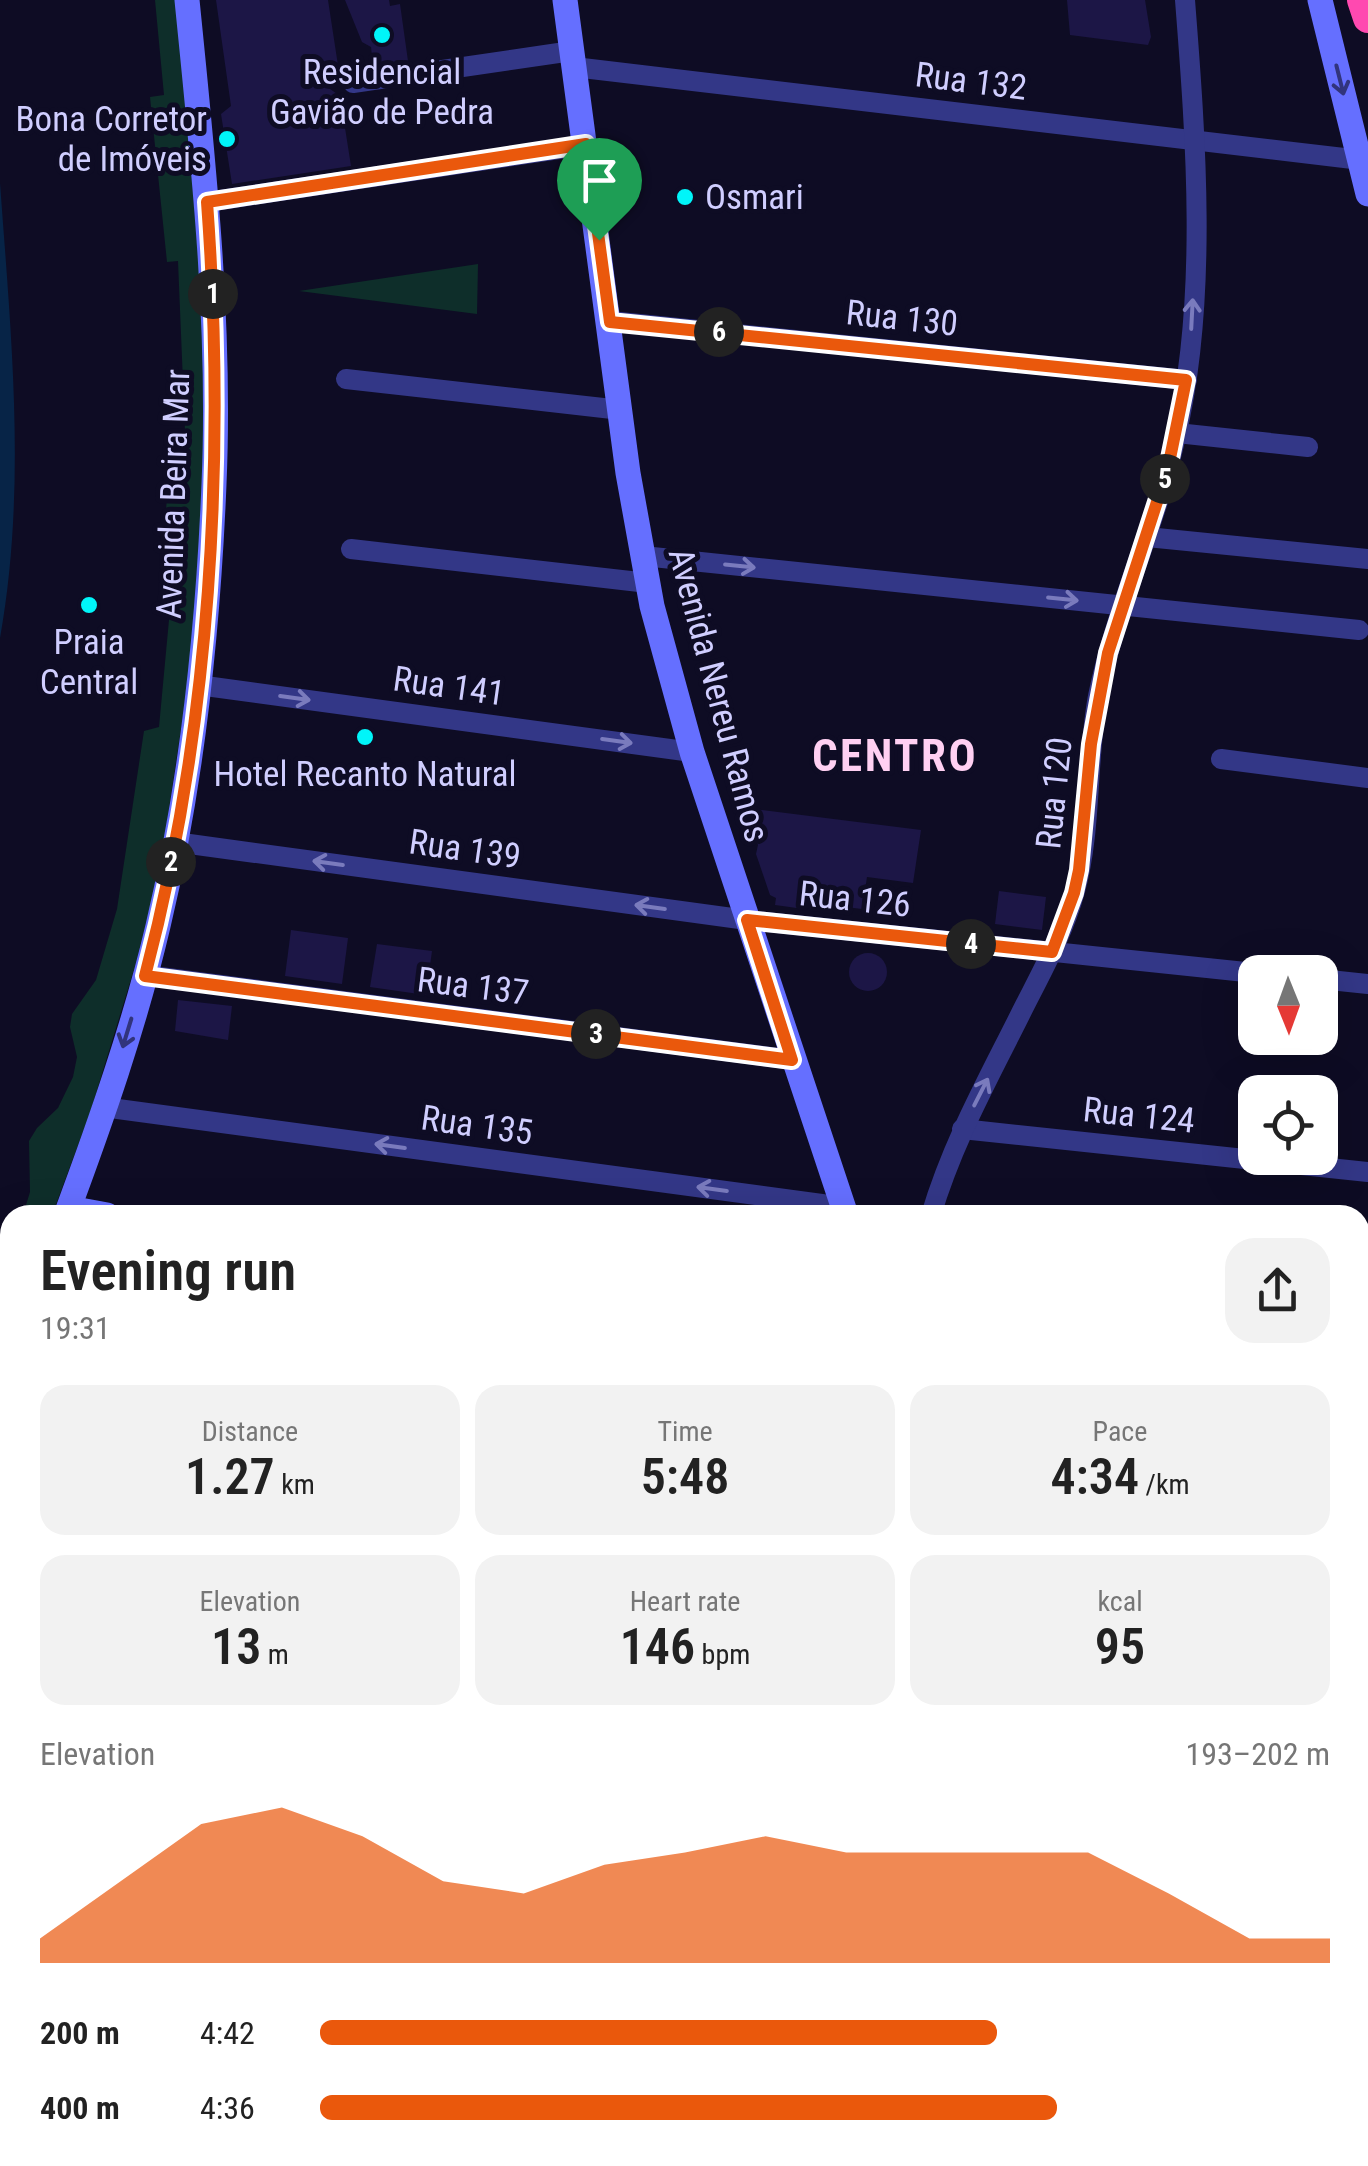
<!DOCTYPE html>
<html lang="en">
<head>
<meta charset="utf-8">
<style>
  body { margin:0; font-family:"Roboto Condensed",sans-serif; background:#f2f2f2; color:#222; height:100vh; display:flex; flex-direction:column; font-size:38px; white-space:nowrap }
  * { box-sizing:border-box; margin:0 }
  p { font-size:32px; color:#767676 }
  .icon { flex:none; width:55px; height:55px; fill:none; stroke:currentColor; stroke-width:2; stroke-linecap:round; stroke-linejoin:round }
  .map { position:relative; flex:1; overflow:hidden }
  .panel { position:absolute; left:0px; top:1205px; width:1370px; height:962px; display:flex; flex-direction:column; background:#fff; border-radius:30px 30px 0 0; box-shadow:0 10px 40px #0002 }
  .panel>* { flex:none }
  .needle { width:65px; rotate:179deg }
  .tools { position:absolute; left:1238px; top:955px; display:grid; gap:20px }
  .tools a { display:grid; place-items:center; width:100px; height:100px; border-radius:20px; background:#fff; box-shadow:0 10px 40px #0002; font-size:50px }
  .pin { position:absolute; display:grid; place-items:center; width:85px; height:85px; color:#fff; margin:-102px -42px; border-radius:50% 50% 50% 0; rotate:-45deg; box-shadow:0 0 10px #0007 }
  .pin .icon { rotate:45deg }
  .km { position:absolute; width:50px; height:50px; margin:-25px; border-radius:50%; background:#222; color:#fff; font-size:28px; line-height:50px; text-align:center }
  .round { display:grid; place-items:center; flex:none; width:105px; height:105px; border-radius:30px; background:#f2f2f2 }
  .summary { display:flex; align-items:center; justify-content:space-between; height:170px; padding:0 40px }
  h1 { font-size:55px; font-weight:600; line-height:75px }
  .figures { display:grid; grid-template-columns:repeat(3,1fr); gap:15px; height:170px; padding:10px 40px }
  .figures div { display:grid; align-content:center; border-radius:25px; background:#f2f2f2; text-align:center }
  .figures b { font-size:50px; font-weight:600 }
  .figures small { font-size:28px; font-weight:400 }
  .figures p { font-size:28px }
  .chart { height:280px; padding:20px 40px }
  .chart p { display:flex; justify-content:space-between }
  .chart svg { width:100%; height:180px; margin-top:10px; fill:#ea580c; opacity:.7 }
  ul { padding:0 40px; list-style:none; font-size:32px }
  li { display:grid; grid-template-columns:160px 120px 1fr; align-items:center; height:75px }
  li i { height:25px; border-radius:12px; background:#ea580c }
  .map>svg:first-child { display:block }
  .green { fill:#0e2e2a }
  .water { fill:#072447 }
  .building { fill:#1c1646 }
  .lines { fill:none; stroke-linecap:round; stroke-linejoin:round }
  .street { stroke:#333787; stroke-width:20 }
  .secondary { stroke:#656fff; stroke-width:25 }
  .highway { stroke:#ff49b0; stroke-width:30 }
  .oneway { stroke:#31347c }
  .oneway2 { stroke:#7a7bbd }
  .route-casing { stroke:#fff; stroke-width:20 }
  .route { stroke:#ea580c; stroke-width:12 }
  .poi-dot { fill:#00f5f9; stroke:#0e0c24; stroke-width:4 }
  .labels { text-anchor:middle; stroke-width:10; stroke-linejoin:round; paint-order:stroke }
  .poi-label { font-size:35px; fill:#d0ceff; stroke:#0e0c24 }
  .street-label { font-size:35px; fill:#d0ceff; stroke:#0e0c24 }
  .district-label { font-size:45px; font-weight:bold; letter-spacing:2.5px; fill:#ffd0f2; stroke:#0e0c24 }
</style>
</head>
<body>
<div class="map">
<svg width="1368" height="2166" viewBox="0 0 1368 2166">
  <rect width="100%" height="100%" fill="#0e0c24"/>
  <g class="green">
    <polygon points="155,0 177,0 203,315 205,478 191,662 160,868 135,966 90,1113 52,1215 23,1215 30,1192 29,1141 37,1128 58,1108 73,1077 77,1057 70,1027 72,1014 96,980 117,909 144,731 159,727 176,545 164,543 171,432 185,431 178,261 167,262 150,97 164,95"/>
    <polygon points="478,264 477,314 299,291"/>
  </g>
  <g class="water">
    <path d="M0,183C11,335 27,487 0,638Z"/>
    <polygon points="112,2158 260,2158 266,2166 133,2166"/>
  </g>
  <g class="building">
    <polygon points="216,0 328,0 339,72 313,77 340,96 351,166 232,184 221,114 231,106"/>
    <polygon points="345,0 389,0 390,6 400,4 408,61 373,66 371,47 362,42"/>
    <polygon points="1067,0 1145,0 1151,37 1148,45 1070,35"/>
    <polygon points="738,807 921,830 913,883 867,877 862,909 805,902 804,909 775,905 776,898 770,895 756,854 758,845 753,830 747,829"/>
    <polygon points="999,891 1046,897 1042,930 995,924"/>
    <polygon points="291,930 348,938 342,984 285,976"/>
    <polygon points="377,944 432,951 426,995 370,987"/>
    <circle cx="868" cy="972" r="19"/>
    <polygon points="178,1000 232,1006 228,1040 175,1031"/>
  </g>
  <g class="lines">
    <g class="street">
      <polyline points="574,67 1361,160"/>
      <polyline points="353,83 572,51"/>
      <polyline points="207,202 586,145"/>
      <polyline points="610,321 1187,380"/>
      <polyline points="346,379 621,410"/>
      <polyline points="1177,433 1308,447"/>
      <polyline points="1147,537 1368,559"/>
      <polyline points="351,549 648,583"/>
      <polyline points="643,556 1359,630"/>
      <polyline points="198,685 692,752"/>
      <polyline points="1221,759 1368,778"/>
      <polyline points="175,842 747,920 1255,973"/>
      <polyline points="145,975 793,1060"/>
      <polyline points="1320,979 1368,984"/>
      <polyline points="103,1107 844,1207"/>
      <polyline points="962,1129 1368,1172"/>
      <path d="M931,1215C952,1144 987,1081 1020,1015C1040,975 1063,935 1075,891C1092,829 1086,760 1098,696C1116,607 1156,525 1176,436C1208,299 1196,140 1185,0"/>
      <polyline points="1360,1318 1368,1319"/>
      <polyline points="0,1604 10,1607"/>
      <polyline points="0,1749 10,1751"/>
      <polyline points="0,1985 10,1986"/>
      <polyline points="448,2166 449,2158"/>
      <polyline points="590,2166 591,2158"/>
      <polyline points="730,2166 731,2158"/>
    </g>
    <g class="secondary">
      <polyline points="565,0 628,473 652,606 692,752 846,1215"/>
      <polyline points="1320,0 1368,194"/>
      <polyline points="69,1208 107,1215"/>
      <path d="M66,1215C101,1121 135,1024 158,926C192,783 208,631 214,484C221,322 203,160 187,0"/>
      <polyline points="0,1372 10,1349"/>
      <polyline points="1360,1458 1368,1459"/>
      <polyline points="1360,1712 1368,1679"/>
      <polyline points="0,1899 10,1890"/>
      <polyline points="1046,2166 1046,2158"/>
      <polyline points="1240,2166 1242,2158"/>
    </g>
    <g class="highway">
      <polyline points="1362,0 1368,18"/>
      <polyline points="1360,1916 1368,1887"/>
      <polyline points="1360,2027 1368,1997"/>
      <polyline points="1291,2166 1294,2158"/>
      <polyline points="1321,2166 1324,2158"/>
    </g>
  </g>
  <defs><path id="oneway-shaft" d="M-6 0H5M1.5-3L5.5 0L1.5 3" fill="none" stroke-width="1.6" stroke-linecap="round" stroke-linejoin="round" transform="scale(2.5)"/></defs>
  <g class="oneway">
    <use href="#oneway-shaft" transform="translate(1340 80) rotate(76)"/>
    <use href="#oneway-shaft" transform="translate(127 1033) rotate(107)"/>
  </g>
  <g class="oneway2">
    <use href="#oneway-shaft" transform="translate(1192 314) rotate(-87)"/>
    <use href="#oneway-shaft" transform="translate(740 566) rotate(6)"/>
    <use href="#oneway-shaft" transform="translate(1063 599) rotate(6)"/>
    <use href="#oneway-shaft" transform="translate(295 698) rotate(8)"/>
    <use href="#oneway-shaft" transform="translate(617 741) rotate(8)"/>
    <use href="#oneway-shaft" transform="translate(328 863) rotate(-172)"/>
    <use href="#oneway-shaft" transform="translate(650 907) rotate(-172)"/>
    <use href="#oneway-shaft" transform="translate(981 1092) rotate(-63)"/>
    <use href="#oneway-shaft" transform="translate(390 1146) rotate(-172)"/>
    <use href="#oneway-shaft" transform="translate(712 1189) rotate(-172)"/>
  </g>
  <g class="lines">
    <defs>
      <path id="route" d="M586,144L610,322L1186,380L1168,468L1108,653L1091,744L1079,870L1074,893L1052,952L747,920L792,1060L145,976C211,726 226,459 207,202Z"/>
    </defs>
    <use href="#route" class="route-casing"/>
    <use href="#route" class="route"/>
  </g>
  <g class="poi-dot">
    <circle cx="382" cy="35" r="10"/>
    <circle cx="227" cy="139" r="10"/>
    <circle cx="685" cy="197" r="10"/>
    <circle cx="89" cy="605" r="10"/>
    <circle cx="365" cy="737" r="10"/>
  </g>
  <g class="labels">
    <g class="poi-label">
      <text x="382" y="84">Residencial<tspan x="382" dy="40">Gavião de Pedra</tspan></text>
      <text x="207" y="131" text-anchor="end">Bona Corretor<tspan x="207" dy="40">de Imóveis</tspan></text>
      <text x="705" y="209" text-anchor="start">Osmari</text>
      <text x="89" y="654">Praia<tspan x="89" dy="40">Central</tspan></text>
      <text x="365" y="786">Hotel Recanto Natural</text>
    </g>
    <g class="street-label">
      <text transform="translate(971 81) rotate(7)" y="12">Rua 132</text>
      <text transform="translate(902 318) rotate(6)" y="12">Rua 130</text>
      <text transform="translate(173 494) rotate(-88)" y="12">Avenida Beira Mar</text>
      <text transform="translate(449 686) rotate(8)" y="12">Rua 141</text>
      <text transform="translate(719 695) rotate(75)" y="12">Avenida Nereu Ramos</text>
      <text transform="translate(1054 793) rotate(-84)" y="12">Rua 120</text>
      <text transform="translate(465 849) rotate(8)" y="12">Rua 139</text>
      <text transform="translate(855 899) rotate(6)" y="12">Rua 126</text>
      <text transform="translate(473 986) rotate(7)" y="12">Rua 137</text>
      <text transform="translate(1139 1115) rotate(6)" y="12">Rua 124</text>
      <text transform="translate(477 1125) rotate(8)" y="12">Rua 135</text>
    </g>
    <g class="district-label">
      <text x="895" y="771">CENTRO</text>
    </g>
  </g>
</svg>
<div class="tools">
<a><svg class="needle" viewBox="-14 -14 28 28"><path d="M0-13l5 13h-10z" fill="#e53935"/><path d="M0 13l5-13h-10z" fill="#767676"/></svg></a>
<a><svg class="icon" aria-label="locate" viewBox="0 0 24 24"><circle cx="12" cy="12" r="6"/><path d="M12 2v4M12 18v4M2 12h4M18 12h4"/></svg></a>
</div>
<div class="pin" style="left:599px;top:240px;background:#1e9e55"><svg class="icon" aria-label="arrive" viewBox="0 0 24 24"><path d="M6 21V4h12l-3 4 3 4H6"/></svg></div>
<b class="km" style="left:213px;top:294px">1</b>
<b class="km" style="left:171px;top:862px">2</b>
<b class="km" style="left:596px;top:1034px">3</b>
<b class="km" style="left:971px;top:944px">4</b>
<b class="km" style="left:1165px;top:479px">5</b>
<b class="km" style="left:719px;top:332px">6</b>
<section class="panel">
<div class="summary"><div><h1>Evening run</h1><p>19:31</p></div><a class="round"><svg class="icon" aria-label="share" viewBox="0 0 24 24"><path d="M12 15V3M7 8l5-5 5 5M5 13v7h14v-7"/></svg></a></div>
<div class="figures">
<div><p>Distance</p><b>1.27<small> km</small></b></div>
<div><p>Time</p><b>5:48</b></div>
<div><p>Pace</p><b>4:34<small> /km</small></b></div>
</div>
<div class="figures">
<div><p>Elevation</p><b>13<small> m</small></b></div>
<div><p>Heart rate</p><b>146<small> bpm</small></b></div>
<div><p>kcal</p><b>95</b></div>
</div>
<div class="chart"><p><span>Elevation</span>193–202 m</p>
<svg viewBox="0 0 160 44" preserveAspectRatio="none"><path d="M0 44V38L10 24L20 10L30 6L40 13L50 24L60 27L70 20L80 17L90 13L100 17L110 17L120 17L130 17L140 27L150 38L160 38V44z"/></svg>
</div>
<ul>
<li><b>200 m</b>4:42<i style="width:67%"></i></li>
<li><b>400 m</b>4:36<i style="width:73%"></i></li>
</ul>
</section>
</div>
</body>
</html>
